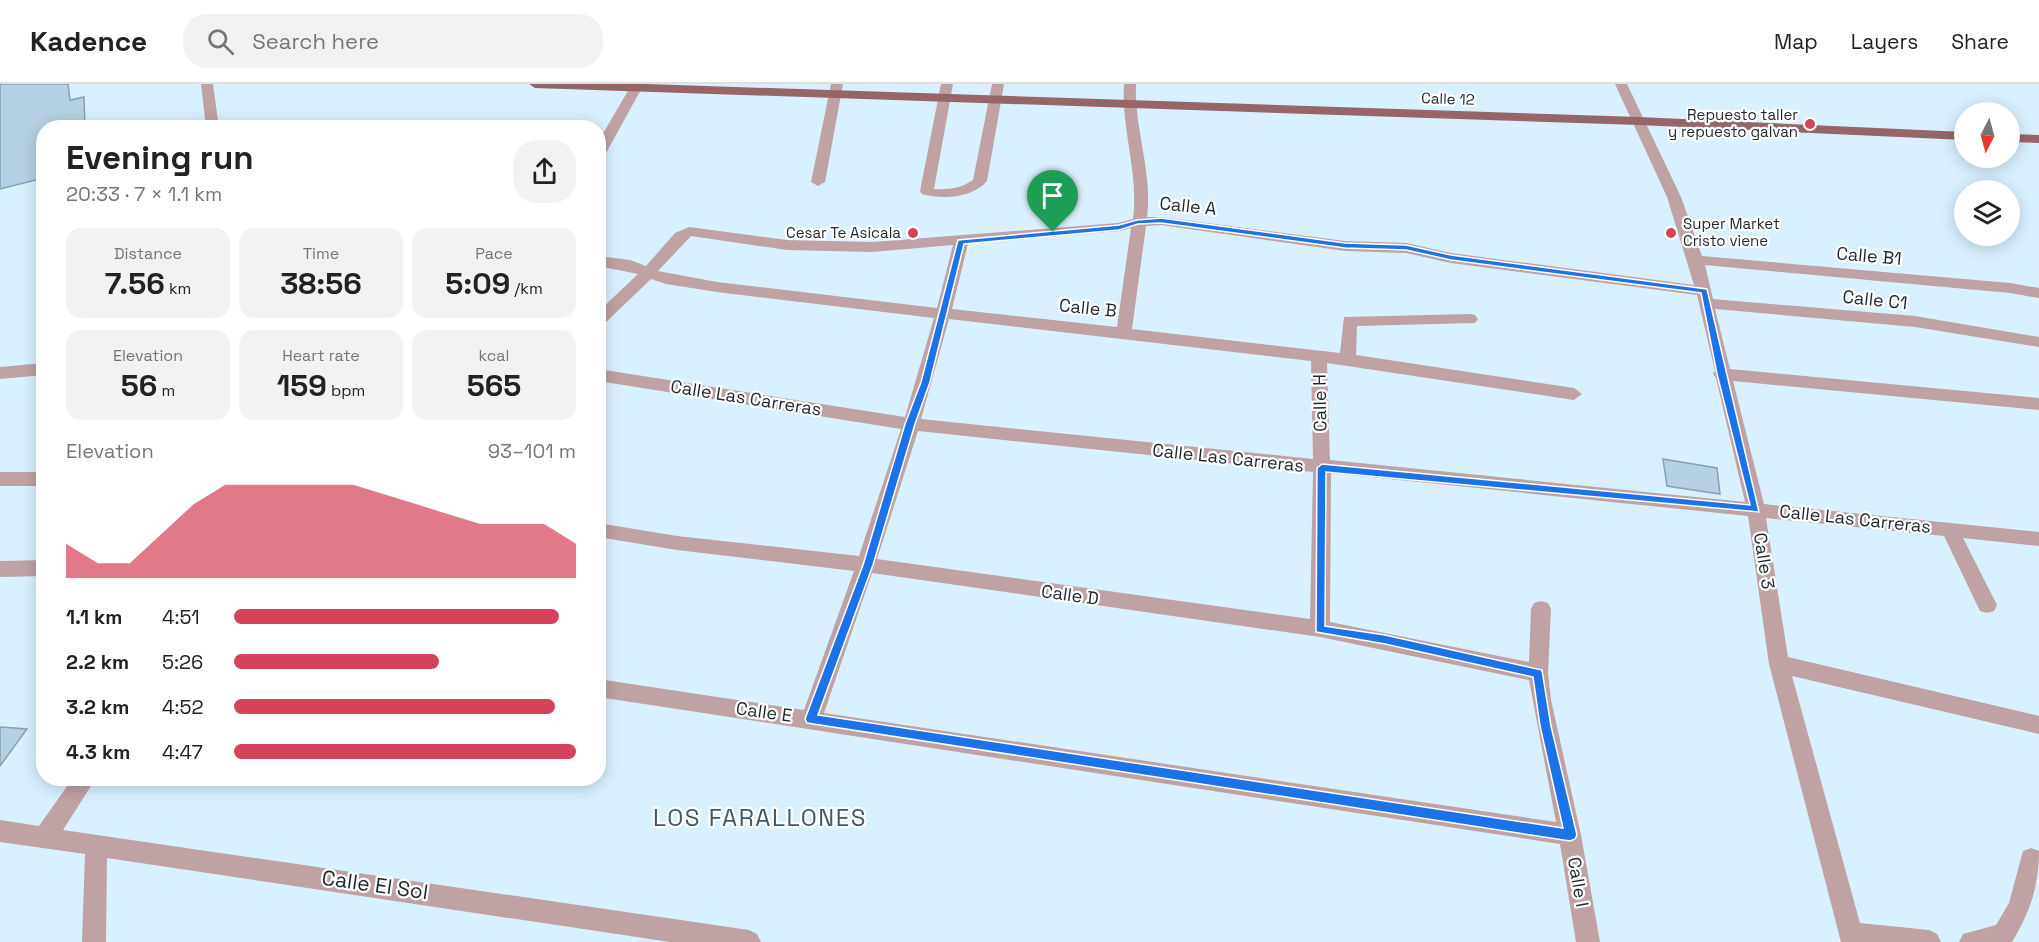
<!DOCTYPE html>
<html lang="en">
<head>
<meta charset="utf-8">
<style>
  body { margin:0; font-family:"Space Grotesk",sans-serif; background:#f2f2f2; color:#222; height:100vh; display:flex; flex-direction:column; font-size:22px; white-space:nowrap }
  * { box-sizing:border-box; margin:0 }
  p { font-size:20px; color:#767676 }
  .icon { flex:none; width:33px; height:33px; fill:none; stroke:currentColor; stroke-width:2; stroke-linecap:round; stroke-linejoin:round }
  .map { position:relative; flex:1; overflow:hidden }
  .panel { position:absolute; left:36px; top:36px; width:570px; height:666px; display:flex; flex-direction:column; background:#fff; border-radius:24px; box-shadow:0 3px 15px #0003 }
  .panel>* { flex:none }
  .needle { width:39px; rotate:186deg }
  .tools { position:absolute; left:1954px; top:18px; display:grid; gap:12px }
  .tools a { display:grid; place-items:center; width:66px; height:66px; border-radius:50%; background:#fff; box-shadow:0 3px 15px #0003; font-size:30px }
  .pin { position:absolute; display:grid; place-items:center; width:51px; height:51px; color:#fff; margin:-62px -26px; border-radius:50% 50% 50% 0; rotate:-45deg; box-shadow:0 0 6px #0007 }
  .pin .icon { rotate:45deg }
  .round { display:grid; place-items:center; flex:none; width:63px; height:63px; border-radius:24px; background:#f2f2f2 }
  .summary { display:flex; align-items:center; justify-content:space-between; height:102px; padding:0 30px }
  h1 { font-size:33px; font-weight:800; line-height:45px }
  .stats { display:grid; grid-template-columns:repeat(3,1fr); gap:9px; height:102px; padding:6px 30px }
  .stats div { display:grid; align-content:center; border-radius:15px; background:#f2f2f2; text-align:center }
  .stats b { font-size:30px; font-weight:800 }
  .stats small { font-size:16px; font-weight:400 }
  .stats p { font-size:16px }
  .chart { height:168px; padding:12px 30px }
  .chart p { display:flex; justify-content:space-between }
  .chart svg { width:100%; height:108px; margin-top:6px; fill:#d44359; opacity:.7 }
  ul { padding:0 30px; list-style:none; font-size:20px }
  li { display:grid; grid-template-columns:96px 72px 1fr; align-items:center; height:45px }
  li i { height:15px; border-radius:8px; background:#d44359 }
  header { display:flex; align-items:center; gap:36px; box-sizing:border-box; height:84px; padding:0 30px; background:#fff; border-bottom:2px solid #e0e0e0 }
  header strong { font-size:28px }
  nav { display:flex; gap:33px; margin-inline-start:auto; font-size:21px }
  .search { width:420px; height:54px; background:#f2f2f2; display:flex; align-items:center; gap:15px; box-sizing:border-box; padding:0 21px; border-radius:24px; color:#767676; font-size:22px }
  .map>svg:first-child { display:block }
  .building { fill:#b6d1e3; stroke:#87a2b2; stroke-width:1.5 }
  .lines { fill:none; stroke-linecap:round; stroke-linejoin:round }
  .minor { fill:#bfa2a3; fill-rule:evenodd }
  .major { fill:#966567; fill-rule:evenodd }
  .route { fill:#1a73e8; stroke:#fff; stroke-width:1.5; fill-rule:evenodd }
  .poi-dot { fill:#d44359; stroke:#fff; stroke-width:2 }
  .labels { text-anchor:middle; stroke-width:4.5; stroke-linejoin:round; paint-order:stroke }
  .far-street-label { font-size:15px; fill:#1c262d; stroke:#fff }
  .far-poi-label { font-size:15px; fill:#1c262d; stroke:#fff; text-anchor:end }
  .street-label { font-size:18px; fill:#1c262d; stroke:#fff }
  .near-street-label { font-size:21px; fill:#1c262d; stroke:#fff }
  .near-neighbourhood-label { font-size:24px; letter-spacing:1.5px; fill:#3f5766; stroke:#fff }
</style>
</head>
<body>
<header>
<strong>Kadence</strong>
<div class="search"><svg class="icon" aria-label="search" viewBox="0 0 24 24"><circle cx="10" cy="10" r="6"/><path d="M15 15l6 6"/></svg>Search here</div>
<nav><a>Map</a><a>Layers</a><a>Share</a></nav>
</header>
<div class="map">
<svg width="2039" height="858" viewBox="0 0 2039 858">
  <rect width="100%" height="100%" fill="#d9f0fe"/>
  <g class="building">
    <polygon points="0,0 68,0 70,16 84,13 85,44 44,44 44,94 0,105"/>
    <polygon points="1663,375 1717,384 1720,410 1667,402"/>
    <polygon points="0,643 27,645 0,682"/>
  </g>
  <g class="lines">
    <g class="minor">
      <polygon points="201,0 213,0 219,44 206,44"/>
      <polygon points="632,0 644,0 605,71 598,75 598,58"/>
      <polygon points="831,0 843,0 825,98 818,102 811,98"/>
      <path d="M941,0H953L934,105C948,106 962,104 973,96L992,0H1004L987,97C973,114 942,116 922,110L920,107Z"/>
      <path d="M1124,0H1136C1134,45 1153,89 1147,133H1161L1345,157L1406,159L1451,169L1694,201L1667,113L1615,0H1627L1681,113L1702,172L2010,199L2039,204V214L2010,209L1705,181L1713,215L1915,232L2039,253V263L1915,243L1715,225L1730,285L2039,314V326L1733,297L1764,420L2039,448V462L1963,454L1997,521L1994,527L1987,529L1980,527L1944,452L1766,434L1788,573L2039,632V650L1792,592L1860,839L1929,846L1937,850L1941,858H1841L1769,580L1748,432L1331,389L1330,538L1529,578L1531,525L1534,519L1541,517L1548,519L1551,525L1548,589L1551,616L1581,751L1600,858H1576L1560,760L598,613V595L804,626L854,487L677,466L598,453V439L677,452L859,472L901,345L598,297V285L905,333L934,234L717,208L666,200L651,195L603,241L598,242V228L638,190L598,182V172L630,176L646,182L675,149L689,143L787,156L872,158L1118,139L1133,135C1139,89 1121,46 1124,0ZM1161,141L1345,167L1406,169L1451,179L1697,211L1715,287L1713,290L1716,294L1745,418L1330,376L1327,279L1574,316L1582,310L1574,304L1356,271L1357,242L1475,239L1478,235L1475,231L1470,230L1344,233L1340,269L1132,245L1146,142ZM1131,144L1117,243L952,225L968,160L1119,147ZM691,152L787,166L872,168L953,161L937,224L717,198L658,187ZM949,235L1311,277L1313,375L921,335ZM918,347L1313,388L1310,535L877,475ZM872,489L1320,553L1529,596L1556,738L824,629Z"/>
      <polygon points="44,279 44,291 0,295 0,283"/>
      <rect x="0" y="388" width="44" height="14"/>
      <polygon points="44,476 44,492 0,493 0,477"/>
      <polygon points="73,694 96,694 63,746 749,846 757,850 761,858 670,858 107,774 106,858 82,858 85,770 0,758 0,736 39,742"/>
      <path d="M2031,764L2039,767C2039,802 2030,828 2012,858H1959L1963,850L1996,841L2009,819L2023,767Z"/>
    </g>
    <g class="major">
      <polygon points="529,0 647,0 1639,33 1965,48 1965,56 1639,41 535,4"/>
      <polygon points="2010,50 2039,51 2039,59 2010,58"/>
    </g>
  </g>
  <path class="route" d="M1161,134L1345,159L1406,161L1451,171L1707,205L1759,428L1326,388L1325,542L1385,551L1542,586L1551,642L1577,751L1575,755L1570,757L807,639L805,635L863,481L905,340L921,298L958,156L1119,141L1137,136ZM1161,139L1345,164L1406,166L1451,176L1701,209L1717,290L1750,421L1322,380L1317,384L1316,548L1385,560L1533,593L1540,642L1563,744L818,631L873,481L915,340L930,298L964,160L1119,146L1138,140Z"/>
  <g class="poi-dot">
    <circle cx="1810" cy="40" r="6"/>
    <circle cx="913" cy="149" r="6"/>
    <circle cx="1671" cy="149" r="6"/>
  </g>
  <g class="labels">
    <g class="far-street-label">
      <text transform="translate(1448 15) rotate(2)" y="5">Calle 12</text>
    </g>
    <g class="far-poi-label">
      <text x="1798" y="36">Repuesto taller<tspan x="1798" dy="17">y repuesto galvan</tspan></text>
      <text x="1683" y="145" text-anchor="start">Super Market<tspan x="1683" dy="17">Cristo viene</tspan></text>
      <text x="901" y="154">Cesar Te Asicala</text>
    </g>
    <g class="street-label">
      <text transform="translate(1188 122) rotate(6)" y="6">Calle A</text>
      <text transform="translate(1869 172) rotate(5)" y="6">Calle B1</text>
      <text transform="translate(1875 216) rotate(6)" y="6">Calle C1</text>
      <text transform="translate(1088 224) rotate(6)" y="6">Calle B</text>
      <text transform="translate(746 314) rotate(9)" y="6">Calle Las Carreras</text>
      <text transform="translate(1320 319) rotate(-91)" y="6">Calle H</text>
      <text transform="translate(1228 374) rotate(6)" y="6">Calle Las Carreras</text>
      <text transform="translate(1855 435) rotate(6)" y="6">Calle Las Carreras</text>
      <text transform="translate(1764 477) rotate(81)" y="6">Calle 3</text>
      <text transform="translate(1070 511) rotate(8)" y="6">Calle D</text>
      <text transform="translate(764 628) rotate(8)" y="6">Calle E</text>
      <text transform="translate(1578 798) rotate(80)" y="6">Calle I</text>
    </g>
    <g class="near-street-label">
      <text transform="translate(375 801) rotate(8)" y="7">Calle El Sol</text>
    </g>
    <g class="near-neighbourhood-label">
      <text x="760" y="742">LOS FARALLONES</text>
    </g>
  </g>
</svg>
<div class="tools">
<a><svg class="needle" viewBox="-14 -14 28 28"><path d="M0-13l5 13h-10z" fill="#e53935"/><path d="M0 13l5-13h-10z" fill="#767676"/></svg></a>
<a><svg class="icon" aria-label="layers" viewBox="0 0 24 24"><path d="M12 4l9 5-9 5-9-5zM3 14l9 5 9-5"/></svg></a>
</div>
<div class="pin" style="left:1053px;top:148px;background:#1e9e55"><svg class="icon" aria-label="arrive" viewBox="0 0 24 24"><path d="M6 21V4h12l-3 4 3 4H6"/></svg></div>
<section class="panel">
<div class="summary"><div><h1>Evening run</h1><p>20:33 · 7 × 1.1 km</p></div><a class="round"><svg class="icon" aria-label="share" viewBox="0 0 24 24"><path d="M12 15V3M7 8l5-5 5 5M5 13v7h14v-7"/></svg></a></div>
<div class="stats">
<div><p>Distance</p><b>7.56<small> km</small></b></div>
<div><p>Time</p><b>38:56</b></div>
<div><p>Pace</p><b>5:09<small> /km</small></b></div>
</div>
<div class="stats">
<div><p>Elevation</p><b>56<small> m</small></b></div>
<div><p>Heart rate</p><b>159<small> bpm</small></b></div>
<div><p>kcal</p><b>565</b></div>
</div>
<div class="chart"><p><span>Elevation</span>93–101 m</p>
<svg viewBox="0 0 160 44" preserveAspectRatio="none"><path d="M0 44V30L10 38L20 38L30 26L40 14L50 6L60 6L70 6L80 6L90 6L100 10L110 14L120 18L130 22L140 22L150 22L160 30V44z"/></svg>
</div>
<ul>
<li><b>1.1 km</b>4:51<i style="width:95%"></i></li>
<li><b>2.2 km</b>5:26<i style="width:60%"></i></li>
<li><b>3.2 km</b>4:52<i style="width:94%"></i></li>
<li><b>4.3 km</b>4:47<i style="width:100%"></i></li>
</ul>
</section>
</div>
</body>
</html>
